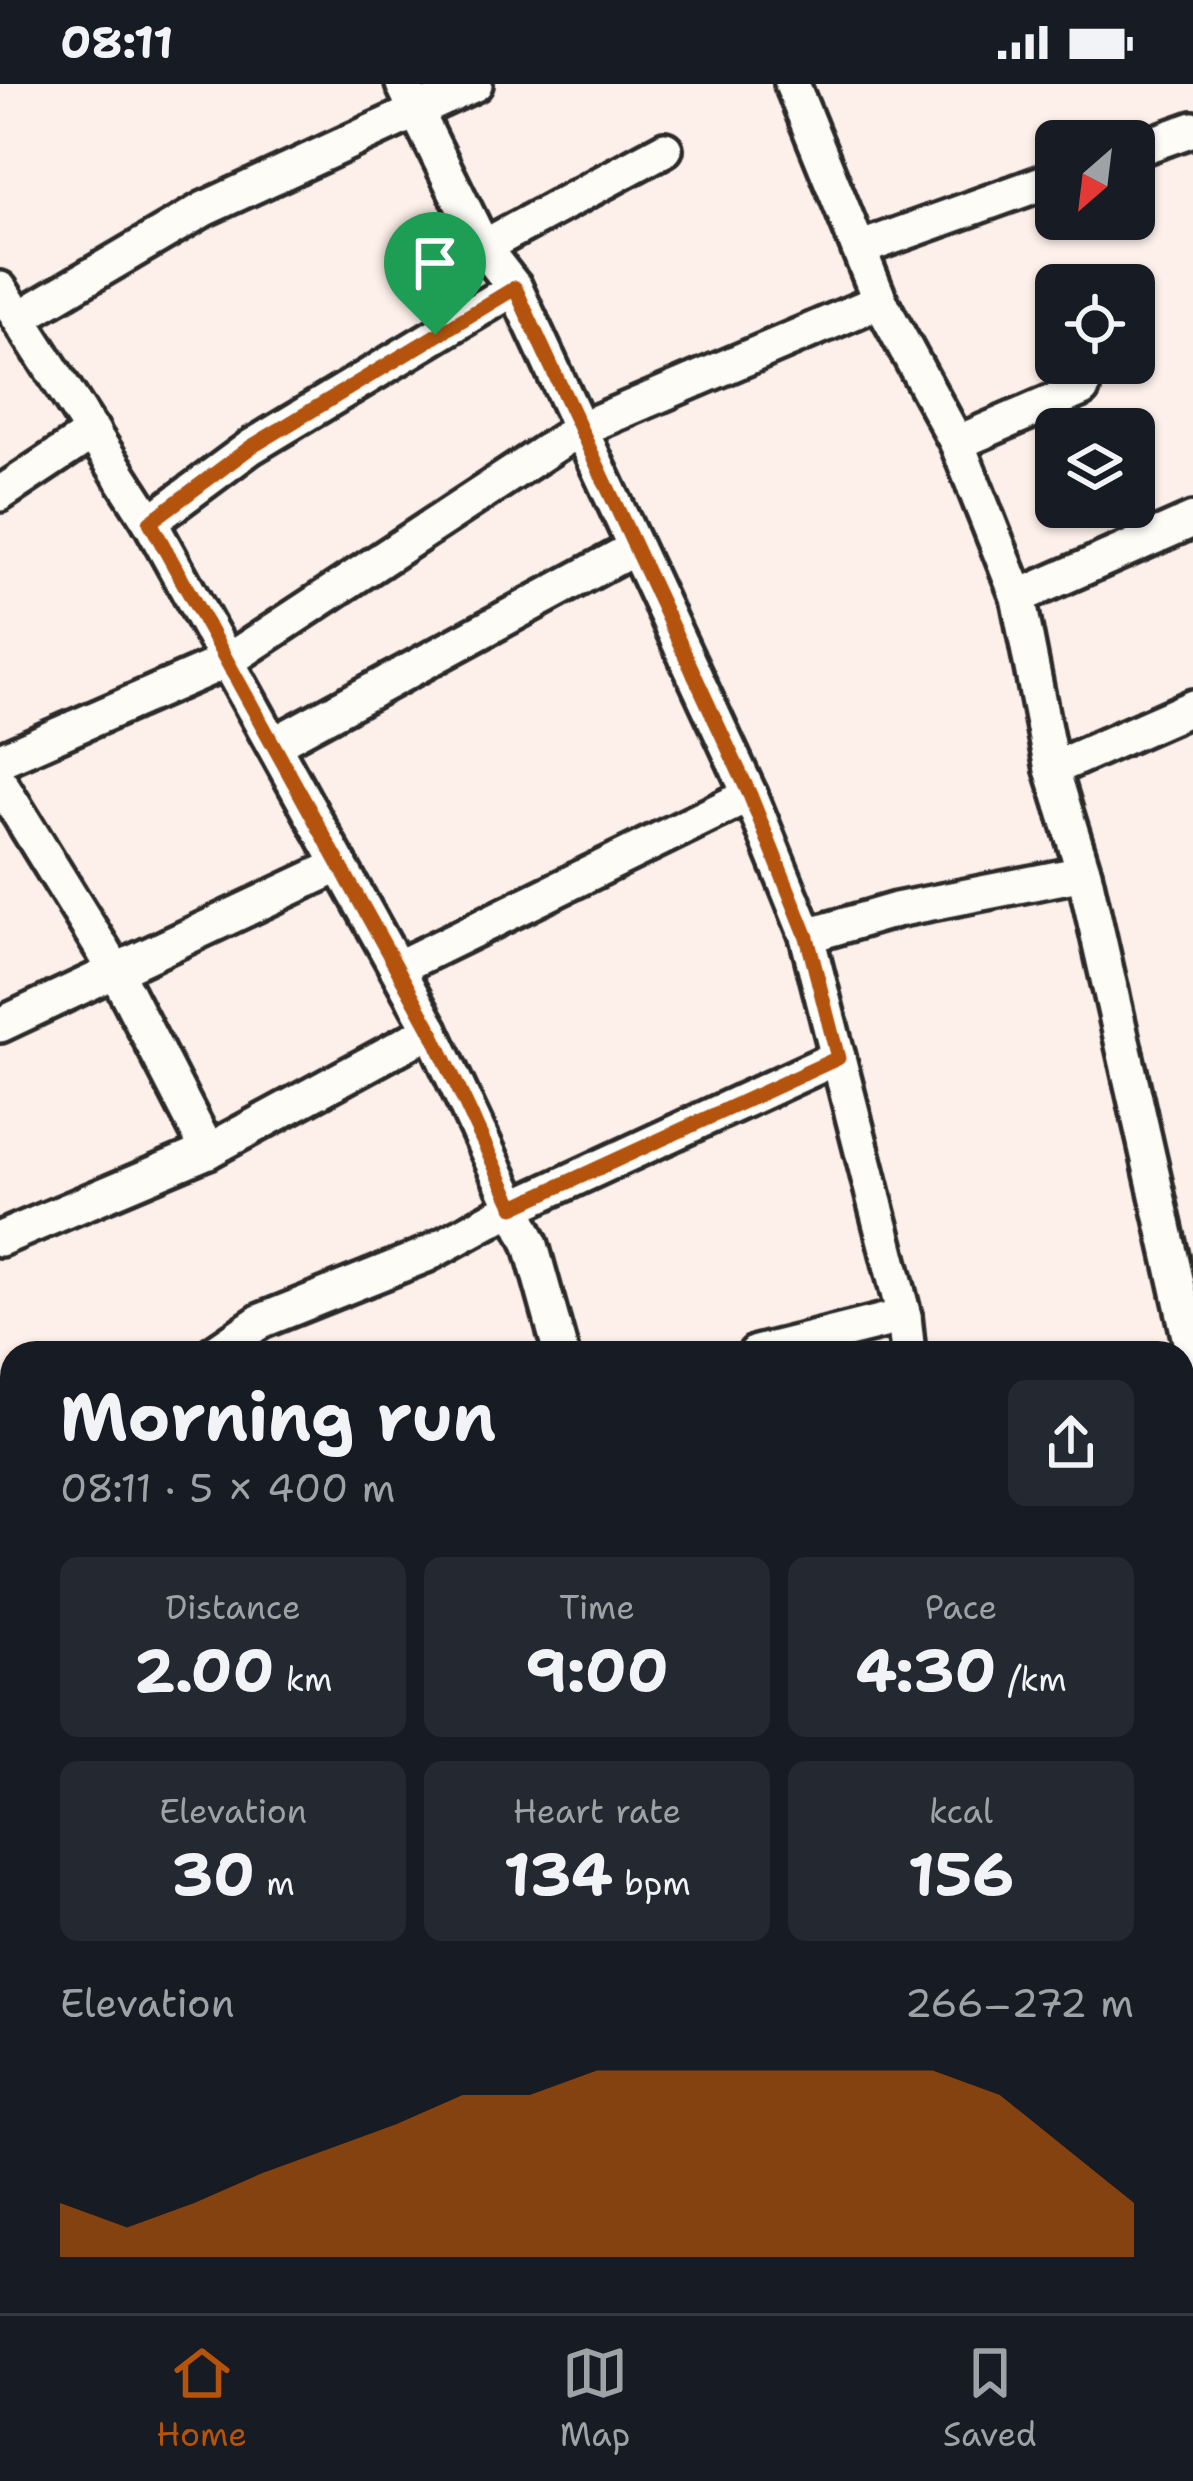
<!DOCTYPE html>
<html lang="en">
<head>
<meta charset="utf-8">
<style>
  body { margin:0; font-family:"Shantell Sans",sans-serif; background:#242831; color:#f1f3f6; height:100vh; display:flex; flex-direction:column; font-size:45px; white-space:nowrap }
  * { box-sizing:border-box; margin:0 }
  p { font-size:39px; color:#9ea1a6 }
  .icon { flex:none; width:66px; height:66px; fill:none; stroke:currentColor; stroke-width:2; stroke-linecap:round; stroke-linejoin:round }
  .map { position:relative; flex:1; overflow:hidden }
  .panel { position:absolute; left:0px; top:1257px; width:1194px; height:972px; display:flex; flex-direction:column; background:#171b24; border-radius:36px 36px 0 0; box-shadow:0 3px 9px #0004 }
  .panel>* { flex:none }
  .needle { width:78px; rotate:208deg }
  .tools { position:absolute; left:1035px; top:36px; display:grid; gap:24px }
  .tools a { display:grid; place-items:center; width:120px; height:120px; border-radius:18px; background:#171b24; box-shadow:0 3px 9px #0004; font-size:60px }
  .pin { position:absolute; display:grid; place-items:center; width:102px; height:102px; color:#fff; margin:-123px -51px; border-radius:50% 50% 50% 0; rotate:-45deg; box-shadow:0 0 12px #0007 }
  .pin .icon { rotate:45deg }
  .round { display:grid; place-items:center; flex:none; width:126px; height:126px; border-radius:18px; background:#242831 }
  .overview { display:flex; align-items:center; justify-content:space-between; height:204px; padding:0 60px }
  h1 { font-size:66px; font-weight:700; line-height:90px }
  .figures { display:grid; grid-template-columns:repeat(3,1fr); gap:18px; height:204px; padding:12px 60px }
  .figures div { display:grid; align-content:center; border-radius:18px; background:#242831; text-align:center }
  .figures b { font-size:60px; font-weight:700 }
  .figures small { font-size:33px; font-weight:400 }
  .figures p { font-size:33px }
  .chart { height:336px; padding:24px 60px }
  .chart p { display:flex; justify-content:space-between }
  .chart svg { width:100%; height:216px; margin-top:12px; fill:#b45309; opacity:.7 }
  .status { display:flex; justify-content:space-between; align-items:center; height:84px; padding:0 60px; background:#171b24; direction:ltr }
  .status svg { height:33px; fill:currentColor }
  .menu { display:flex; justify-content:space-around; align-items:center; height:168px; border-top:3px solid #363941; background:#171b24; font-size:33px; color:#9ea1a6 }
  .menu a { display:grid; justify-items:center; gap:6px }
  .menu .active { color:#b45309 }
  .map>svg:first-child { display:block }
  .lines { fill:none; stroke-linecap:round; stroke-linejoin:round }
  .street-casing { stroke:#2b2b2b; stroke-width:42 }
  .street { stroke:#fdfcf7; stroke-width:33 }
  .route-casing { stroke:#fff; stroke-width:24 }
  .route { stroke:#b45309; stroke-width:15 }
</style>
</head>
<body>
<div class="status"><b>08:11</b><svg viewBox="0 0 49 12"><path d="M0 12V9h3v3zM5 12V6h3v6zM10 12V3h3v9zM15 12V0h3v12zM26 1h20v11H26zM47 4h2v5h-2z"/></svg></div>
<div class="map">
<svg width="1193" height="2229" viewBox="0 0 1193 2229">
  <rect width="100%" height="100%" fill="#fdf0ea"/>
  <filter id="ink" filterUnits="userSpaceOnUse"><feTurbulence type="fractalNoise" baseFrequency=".00833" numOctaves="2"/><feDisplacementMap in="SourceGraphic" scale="24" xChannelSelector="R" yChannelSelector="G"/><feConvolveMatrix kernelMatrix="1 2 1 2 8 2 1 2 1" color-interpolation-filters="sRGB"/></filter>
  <g filter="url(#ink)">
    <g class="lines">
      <defs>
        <g id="street">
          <polyline points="403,0 483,163 515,204 750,711 807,852 904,1232 908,1269"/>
          <polyline points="792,0 880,217 957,359 1018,513 1052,685 1084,789 1193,1270"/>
          <polyline points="1134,66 1193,45"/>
          <polyline points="483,163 665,65"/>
          <polyline points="859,165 1056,94"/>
          <polyline points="0,205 150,438 431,946 531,1161 561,1269"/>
          <polyline points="19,234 204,125 475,0"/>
          <polyline points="957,359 1082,305"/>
          <polyline points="0,410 93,348"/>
          <polyline points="150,438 251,363 515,204"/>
          <polyline points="1018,513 1193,436"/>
          <polyline points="274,660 633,465"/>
          <polyline points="0,676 229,576 578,346 880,217"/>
          <polyline points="1052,685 1193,623"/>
          <polyline points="0,699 114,884 208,1067"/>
          <polyline points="807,852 896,826 1084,789"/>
          <polyline points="397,884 750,711"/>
          <polyline points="0,941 340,781"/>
          <polyline points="0,1155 208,1067 431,946"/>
          <polyline points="214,1269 261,1237 426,1171 514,1123 838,973"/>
          <polyline points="756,1269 904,1232"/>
          <polyline points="0,1377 12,1372"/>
          <polyline points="0,1633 12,1628"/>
          <polyline points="0,1902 12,1897"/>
          <polyline points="1182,1985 1193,2000"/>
          <polyline points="0,2135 12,2130"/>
          <polyline points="246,2217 250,2229"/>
          <polyline points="470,2229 516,2221"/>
        </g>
      </defs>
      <use href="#street" class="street-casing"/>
      <use href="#street" class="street"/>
    </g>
  </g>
  <g class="lines" filter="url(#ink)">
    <defs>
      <polygon id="route" points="515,204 750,711 807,853 838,974 514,1123 431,946 150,438 251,363"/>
    </defs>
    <use href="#route" class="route-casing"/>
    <use href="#route" class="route"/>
  </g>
</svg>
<div class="tools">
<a><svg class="needle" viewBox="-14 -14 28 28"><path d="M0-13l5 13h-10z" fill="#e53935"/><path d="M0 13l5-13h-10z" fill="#9ea1a6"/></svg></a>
<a><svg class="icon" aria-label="locate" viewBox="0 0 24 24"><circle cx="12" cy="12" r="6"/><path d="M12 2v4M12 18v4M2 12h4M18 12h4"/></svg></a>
<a><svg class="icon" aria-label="layers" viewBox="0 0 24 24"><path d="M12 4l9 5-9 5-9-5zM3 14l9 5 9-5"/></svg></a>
</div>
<div class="pin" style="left:435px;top:251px;background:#1e9e55"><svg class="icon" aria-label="arrive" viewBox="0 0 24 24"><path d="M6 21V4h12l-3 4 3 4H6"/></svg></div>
<section class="panel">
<div class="overview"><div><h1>Morning run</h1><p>08:11 · 5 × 400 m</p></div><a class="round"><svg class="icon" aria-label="share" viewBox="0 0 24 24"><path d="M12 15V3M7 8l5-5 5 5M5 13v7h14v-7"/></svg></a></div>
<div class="figures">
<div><p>Distance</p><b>2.00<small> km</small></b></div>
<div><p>Time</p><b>9:00</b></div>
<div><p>Pace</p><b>4:30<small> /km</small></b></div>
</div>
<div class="figures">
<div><p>Elevation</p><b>30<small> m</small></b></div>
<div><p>Heart rate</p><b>134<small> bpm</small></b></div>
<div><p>kcal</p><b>156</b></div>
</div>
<div class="chart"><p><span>Elevation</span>266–272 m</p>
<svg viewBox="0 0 160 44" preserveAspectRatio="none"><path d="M0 44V33L10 38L20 33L30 27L40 22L50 17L60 11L70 11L80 6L90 6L100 6L110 6L120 6L130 6L140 11L150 22L160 33V44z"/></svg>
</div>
</section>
</div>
<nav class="menu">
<a class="active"><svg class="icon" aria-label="home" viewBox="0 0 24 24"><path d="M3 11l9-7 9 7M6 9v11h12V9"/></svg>Home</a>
<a><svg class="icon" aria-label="map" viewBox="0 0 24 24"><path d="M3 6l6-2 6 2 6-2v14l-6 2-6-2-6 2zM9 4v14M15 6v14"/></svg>Map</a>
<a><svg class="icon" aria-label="saved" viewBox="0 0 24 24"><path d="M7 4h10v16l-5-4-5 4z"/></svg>Saved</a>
</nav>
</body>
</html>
